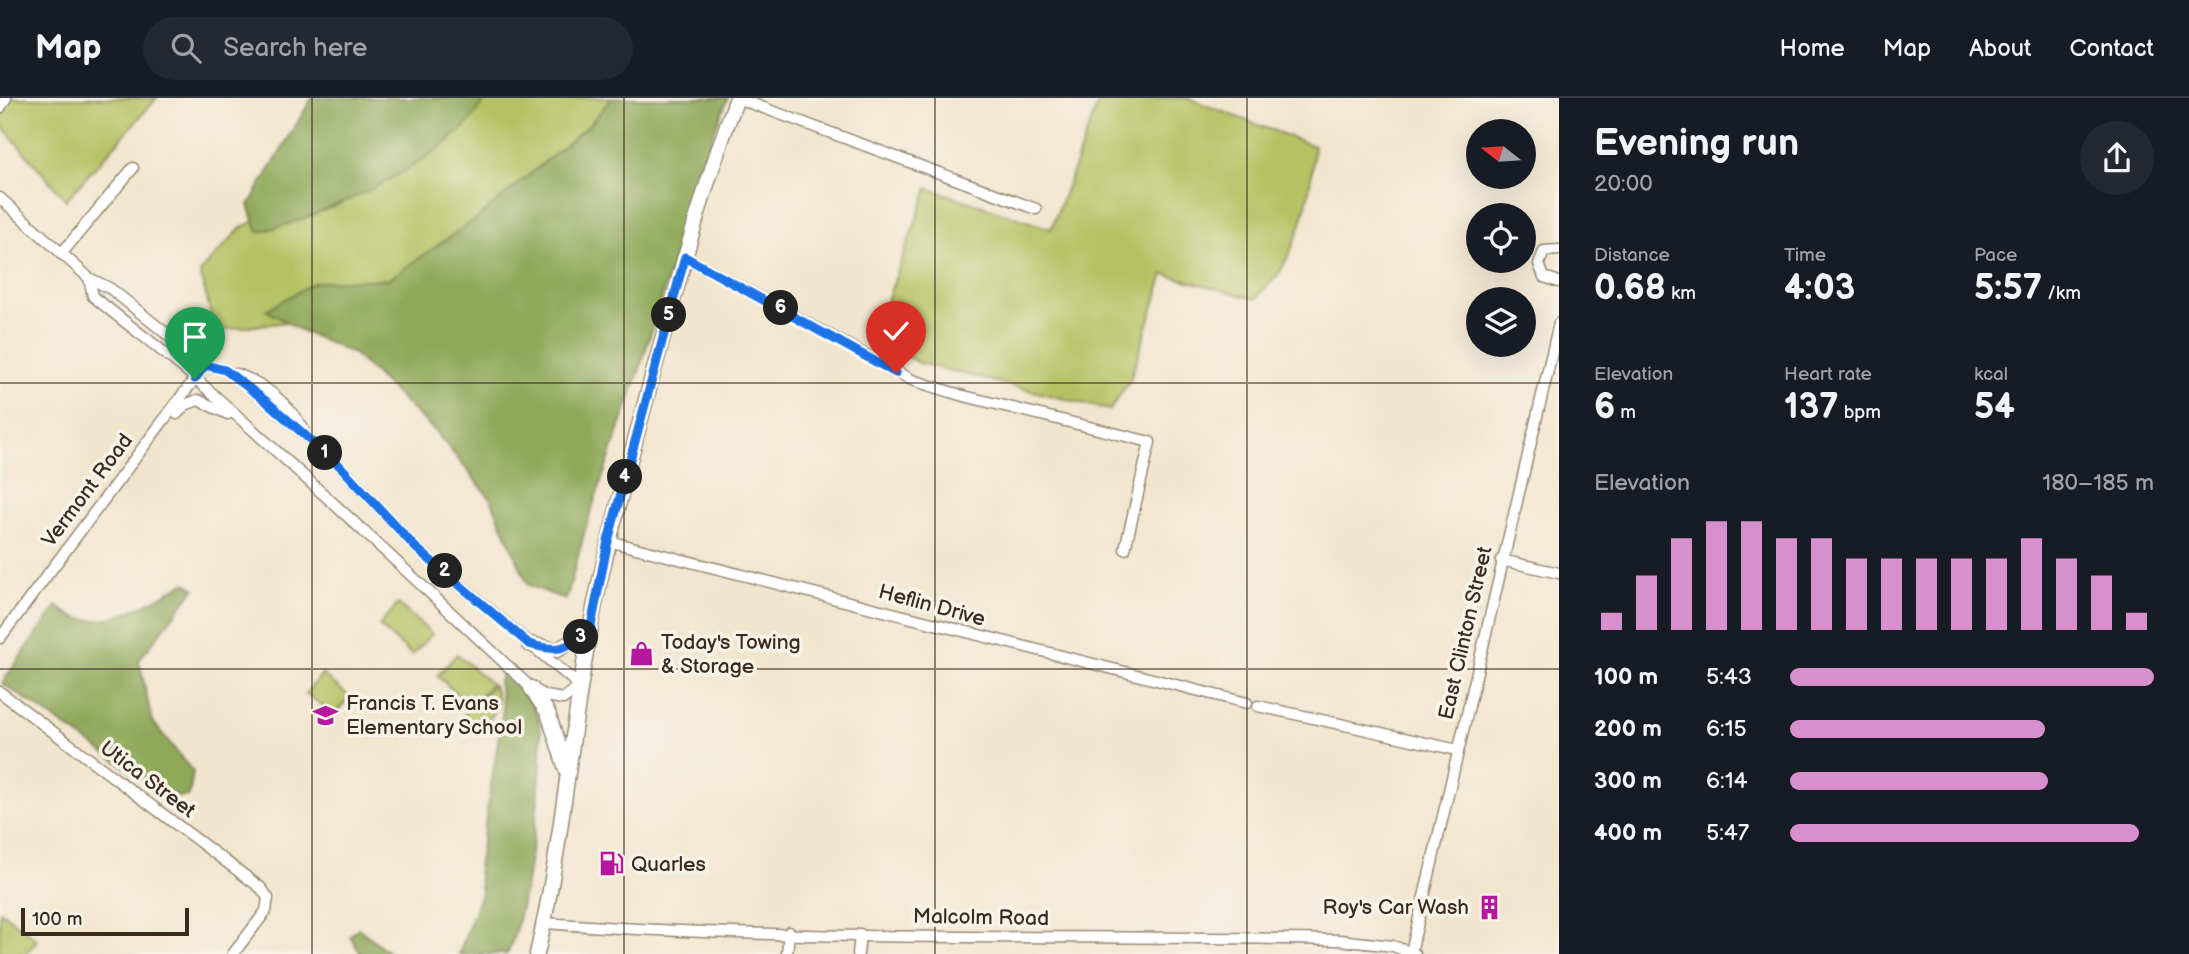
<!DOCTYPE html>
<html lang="en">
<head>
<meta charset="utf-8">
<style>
  body { margin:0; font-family:"Balsamiq Sans",sans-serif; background:#242831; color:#f1f3f6; height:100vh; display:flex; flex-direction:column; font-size:26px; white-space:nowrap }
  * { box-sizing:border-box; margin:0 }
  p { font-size:23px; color:#9ea1a6 }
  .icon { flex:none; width:38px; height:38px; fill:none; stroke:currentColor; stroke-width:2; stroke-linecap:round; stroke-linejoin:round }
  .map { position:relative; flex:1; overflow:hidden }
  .details { display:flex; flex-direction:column; background:#171b24; width:630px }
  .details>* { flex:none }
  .needle { width:46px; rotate:287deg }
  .tools { position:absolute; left:1466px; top:21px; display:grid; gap:14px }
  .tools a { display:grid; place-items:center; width:70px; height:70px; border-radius:50%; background:#171b24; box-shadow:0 7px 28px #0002; font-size:35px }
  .scale { position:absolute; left:21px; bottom:18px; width:168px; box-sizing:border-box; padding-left:7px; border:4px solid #3b2a1e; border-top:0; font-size:19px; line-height:24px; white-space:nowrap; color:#3b2a1e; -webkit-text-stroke:5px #f7f3e8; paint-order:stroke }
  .pin { position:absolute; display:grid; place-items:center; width:60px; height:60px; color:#fff; margin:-72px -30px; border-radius:50% 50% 50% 0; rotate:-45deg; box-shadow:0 0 7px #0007 }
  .pin .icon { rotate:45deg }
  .km { position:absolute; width:35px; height:35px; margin:-18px; border-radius:50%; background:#222; color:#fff; font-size:19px; line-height:35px; text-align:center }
  .round { display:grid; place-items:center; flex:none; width:74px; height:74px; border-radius:37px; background:#242831 }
  .summary { display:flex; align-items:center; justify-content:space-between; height:119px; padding:0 35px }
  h1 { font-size:38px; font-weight:800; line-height:52px }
  .figures { display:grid; grid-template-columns:repeat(3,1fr); gap:10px; height:119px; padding:7px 35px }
  .figures div { display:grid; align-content:center }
  .figures b { font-size:35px; font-weight:800 }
  .figures small { font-size:19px; font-weight:400 }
  .figures p { font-size:19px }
  .chart { height:196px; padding:14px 35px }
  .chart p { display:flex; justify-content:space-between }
  .chart svg { width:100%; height:126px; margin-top:7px; stroke:#d690ce; stroke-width:6 }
  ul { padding:0 35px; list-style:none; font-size:23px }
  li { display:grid; grid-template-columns:112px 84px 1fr; align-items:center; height:52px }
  li i { height:18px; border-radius:9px; background:#d690ce }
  header { display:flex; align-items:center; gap:42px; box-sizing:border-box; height:98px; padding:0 35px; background:#171b24; border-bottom:2px solid #363941 }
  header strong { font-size:33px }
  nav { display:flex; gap:38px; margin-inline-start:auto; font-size:24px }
  .search { width:490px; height:63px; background:#242831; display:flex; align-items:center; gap:18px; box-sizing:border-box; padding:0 24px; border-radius:38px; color:#9ea1a6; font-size:26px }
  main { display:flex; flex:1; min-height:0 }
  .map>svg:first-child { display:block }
  .green { fill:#b5c264; stroke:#787641; stroke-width:2 }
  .forest { fill:#90a85a; stroke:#66693c; stroke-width:2 }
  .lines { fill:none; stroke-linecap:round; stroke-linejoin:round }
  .minor-casing { stroke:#968876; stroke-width:13 }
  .major-casing { stroke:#968876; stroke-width:17 }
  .minor { stroke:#fff; stroke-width:10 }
  .major { stroke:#fff; stroke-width:14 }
  .route-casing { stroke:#fff; stroke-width:14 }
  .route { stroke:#1a73e8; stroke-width:9 }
  .grid { fill:none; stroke:#3b2a1e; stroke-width:2; stroke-opacity:0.55 }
  .labels { text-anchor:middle; stroke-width:7; stroke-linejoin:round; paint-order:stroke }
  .street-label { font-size:21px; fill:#3b2a1e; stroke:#f7f3e8 }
  .poi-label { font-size:21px; fill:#3b2a1e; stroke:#f7f3e8; text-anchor:start }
</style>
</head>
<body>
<header>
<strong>Map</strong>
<div class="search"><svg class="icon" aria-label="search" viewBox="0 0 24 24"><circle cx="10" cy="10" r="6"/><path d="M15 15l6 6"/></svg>Search here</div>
<nav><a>Home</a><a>Map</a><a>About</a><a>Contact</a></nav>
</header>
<main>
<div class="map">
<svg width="1559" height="856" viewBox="0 0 1559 856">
  <rect width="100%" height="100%" fill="#f7f3e8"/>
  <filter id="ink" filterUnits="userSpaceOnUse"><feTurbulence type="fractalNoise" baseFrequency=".0143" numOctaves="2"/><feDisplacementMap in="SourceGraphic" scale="14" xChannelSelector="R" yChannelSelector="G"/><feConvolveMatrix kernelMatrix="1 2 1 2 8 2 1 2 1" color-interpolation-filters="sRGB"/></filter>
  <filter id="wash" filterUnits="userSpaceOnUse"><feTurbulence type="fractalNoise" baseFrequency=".00686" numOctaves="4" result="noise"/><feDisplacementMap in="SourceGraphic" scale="28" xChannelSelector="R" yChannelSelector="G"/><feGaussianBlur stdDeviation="1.57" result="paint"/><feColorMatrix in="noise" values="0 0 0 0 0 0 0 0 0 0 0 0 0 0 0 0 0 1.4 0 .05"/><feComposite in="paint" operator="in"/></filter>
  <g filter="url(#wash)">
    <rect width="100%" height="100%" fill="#f2e5cd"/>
    <g class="green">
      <polygon points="0,0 157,0 66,102 0,26"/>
      <polygon points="450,0 638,0 358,215 215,233 200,174 242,129 362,72"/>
      <path d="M1100,0H1187L1314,48C1312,90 1302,135 1281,172C1274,183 1263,192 1255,201L1164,176L1130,282L1110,312L919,265L873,241L928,90L1051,131Z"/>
      <polygon points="398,506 432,536 412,557 379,528"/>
      <polygon points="457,556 491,586 471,608 437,578"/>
      <polygon points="322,576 350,599 334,617 306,595"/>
      <path d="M493,587C504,607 493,617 480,633L464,617Z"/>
      <polygon points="0,813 37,842 26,856 0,856"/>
    </g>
    <g class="forest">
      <path d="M312,0H485C463,56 315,123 258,134L249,107Z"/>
      <polygon points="612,0 728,0 713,36 636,283 587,425 566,502 528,487 491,401 436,334 354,256 300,232 266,212 315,184 389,181 480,118 590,26"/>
      <path d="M185,485L195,490L139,562L152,623L193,674L189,698L169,699L2,585L57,508C96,543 147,504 185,485Z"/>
      <path d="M501,578C517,587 534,604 539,622C549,656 524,825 507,856H459L481,795L478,770L503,612L499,583Z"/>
      <polygon points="358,830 391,856 361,856 350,838"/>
    </g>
  </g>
  <g filter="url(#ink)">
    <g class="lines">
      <defs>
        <g id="minor">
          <polyline points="737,0 1036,111"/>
          <polyline points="0,10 6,0"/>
          <path d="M0,100L89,180L111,191L205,267L225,272L266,303L340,368L416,450L580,588L563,601L546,598L531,590C421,486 310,382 196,281C163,252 126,226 93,198L89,180"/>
          <polyline points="1559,152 1544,153 1539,166 1544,179 1559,184"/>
          <polyline points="61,156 133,70"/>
          <polyline points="685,159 912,282 960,297 1150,344 1125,451"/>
          <path d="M236,276C264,285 287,306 303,330"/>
          <polyline points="177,316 185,307 198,302 228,316"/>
          <polyline points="608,443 1247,605"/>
          <polyline points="1501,462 1559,475"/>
          <polyline points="0,540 205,267"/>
          <polyline points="0,594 261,790 268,800 266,813 233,856"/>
          <polyline points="1258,608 1458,652"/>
          <path d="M544,825C808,845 1074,836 1339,842L1393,848L1415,856"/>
          <polyline points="1411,854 1559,225"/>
          <polyline points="787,856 789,834"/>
          <polyline points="858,856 860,836"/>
        </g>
        <g id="major">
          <polyline points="529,546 557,552 590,533"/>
          <polyline points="531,590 548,615 566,671"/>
          <path d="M537,856C562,749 570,639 590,531C606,446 630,363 652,279C678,185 702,91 737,0"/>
        </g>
      </defs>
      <use href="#minor" class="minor-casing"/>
      <use href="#major" class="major-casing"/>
      <use href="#minor" class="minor"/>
      <use href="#major" class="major"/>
    </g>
  </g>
  <g class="lines" filter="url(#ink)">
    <defs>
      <path id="route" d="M195,281L205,267L225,272L266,303L340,368L416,450L529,546C560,555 564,551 590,533L608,443L685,159L896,275"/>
    </defs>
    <use href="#route" class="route-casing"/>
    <use href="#route" class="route"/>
  </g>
  <path class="grid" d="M312,0V856M624,0V856M935,0V856M1247,0V856M0,285H1559M0,571H1559"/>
  <defs>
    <symbol id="shop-bare" viewBox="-9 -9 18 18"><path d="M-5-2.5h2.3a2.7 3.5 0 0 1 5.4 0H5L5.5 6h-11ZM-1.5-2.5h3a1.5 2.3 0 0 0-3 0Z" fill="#b5179e" stroke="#f7f3e8" stroke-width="2.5" paint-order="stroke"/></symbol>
    <symbol id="school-bare" viewBox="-9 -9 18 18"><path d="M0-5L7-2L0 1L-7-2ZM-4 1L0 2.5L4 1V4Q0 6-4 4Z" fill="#b5179e" stroke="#f7f3e8" stroke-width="2.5" paint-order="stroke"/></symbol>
    <symbol id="fuel-bare" viewBox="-9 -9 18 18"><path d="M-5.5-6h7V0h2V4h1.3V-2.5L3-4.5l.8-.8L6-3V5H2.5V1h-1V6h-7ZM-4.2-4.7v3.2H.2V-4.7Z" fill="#b5179e" stroke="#f7f3e8" stroke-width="2.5" paint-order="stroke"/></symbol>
    <symbol id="building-bare" viewBox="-9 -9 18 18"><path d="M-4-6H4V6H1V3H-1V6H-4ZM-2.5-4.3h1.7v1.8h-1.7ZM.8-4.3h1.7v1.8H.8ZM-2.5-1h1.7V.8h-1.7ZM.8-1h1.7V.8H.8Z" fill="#b5179e" stroke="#f7f3e8" stroke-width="2.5" paint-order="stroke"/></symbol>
  </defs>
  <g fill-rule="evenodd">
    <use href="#shop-bare" x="624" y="538" width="35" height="35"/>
    <use href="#school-bare" x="308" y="600" width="35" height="35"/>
    <use href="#fuel-bare" x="594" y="748" width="35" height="35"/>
    <use href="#building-bare" x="1472" y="792" width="35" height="35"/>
  </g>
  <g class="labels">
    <g class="street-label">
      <text transform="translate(87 392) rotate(-53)" y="7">Vermont Road</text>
      <text transform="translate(932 507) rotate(15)" y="7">Heflin Drive</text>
      <text transform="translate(1465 535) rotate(-77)" y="7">East Clinton Street</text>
      <text transform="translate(148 681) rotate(37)" y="7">Utica Street</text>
      <text transform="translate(981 819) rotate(1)" y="7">Malcolm Road</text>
    </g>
    <g class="poi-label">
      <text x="661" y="551">Today's Towing<tspan x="661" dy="24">&amp; Storage</tspan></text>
      <text x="346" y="612">Francis T. Evans<tspan x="346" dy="24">Elementary School</tspan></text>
      <text x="631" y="773">Quarles</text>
      <text x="1469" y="816" text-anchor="end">Roy's Car Wash</text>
    </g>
  </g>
</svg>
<div class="tools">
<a><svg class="needle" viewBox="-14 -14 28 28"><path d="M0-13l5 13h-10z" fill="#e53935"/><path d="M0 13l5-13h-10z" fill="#9ea1a6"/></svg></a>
<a><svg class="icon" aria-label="locate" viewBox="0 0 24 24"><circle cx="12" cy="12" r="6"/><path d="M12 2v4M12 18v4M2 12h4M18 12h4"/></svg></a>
<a><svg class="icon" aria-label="layers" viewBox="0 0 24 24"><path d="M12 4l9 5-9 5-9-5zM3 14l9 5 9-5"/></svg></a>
</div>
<div class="scale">100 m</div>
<div class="pin" style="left:195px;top:281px;background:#1e9e55"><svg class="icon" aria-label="arrive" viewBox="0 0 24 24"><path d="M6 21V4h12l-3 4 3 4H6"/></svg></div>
<div class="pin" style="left:896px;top:275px;background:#d93025"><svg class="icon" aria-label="check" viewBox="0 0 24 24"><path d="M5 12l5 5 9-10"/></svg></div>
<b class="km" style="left:325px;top:355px">1</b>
<b class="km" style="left:445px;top:473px">2</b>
<b class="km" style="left:581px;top:539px">3</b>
<b class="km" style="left:625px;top:379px">4</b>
<b class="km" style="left:669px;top:217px">5</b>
<b class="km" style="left:781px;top:210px">6</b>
</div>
<section class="details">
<div class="summary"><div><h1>Evening run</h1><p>20:00</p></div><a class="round"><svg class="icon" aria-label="share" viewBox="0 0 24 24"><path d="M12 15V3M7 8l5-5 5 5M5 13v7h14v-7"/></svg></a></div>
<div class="figures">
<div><p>Distance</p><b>0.68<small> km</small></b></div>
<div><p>Time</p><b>4:03</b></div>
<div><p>Pace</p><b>5:57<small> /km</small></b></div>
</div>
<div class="figures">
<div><p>Elevation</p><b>6<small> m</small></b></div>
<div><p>Heart rate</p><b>137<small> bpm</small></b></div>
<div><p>kcal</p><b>54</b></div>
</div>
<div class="chart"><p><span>Elevation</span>180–185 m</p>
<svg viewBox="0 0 160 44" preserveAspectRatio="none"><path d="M5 44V38M15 44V25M25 44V12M35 44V6M45 44V6M55 44V12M65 44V12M75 44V19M85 44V19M95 44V19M105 44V19M115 44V19M125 44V12M135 44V19M145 44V25M155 44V38"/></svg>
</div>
<ul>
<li><b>100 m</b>5:43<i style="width:100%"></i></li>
<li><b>200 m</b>6:15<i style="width:70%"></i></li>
<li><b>300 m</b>6:14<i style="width:71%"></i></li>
<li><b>400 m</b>5:47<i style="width:96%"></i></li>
</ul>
</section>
</main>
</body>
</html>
